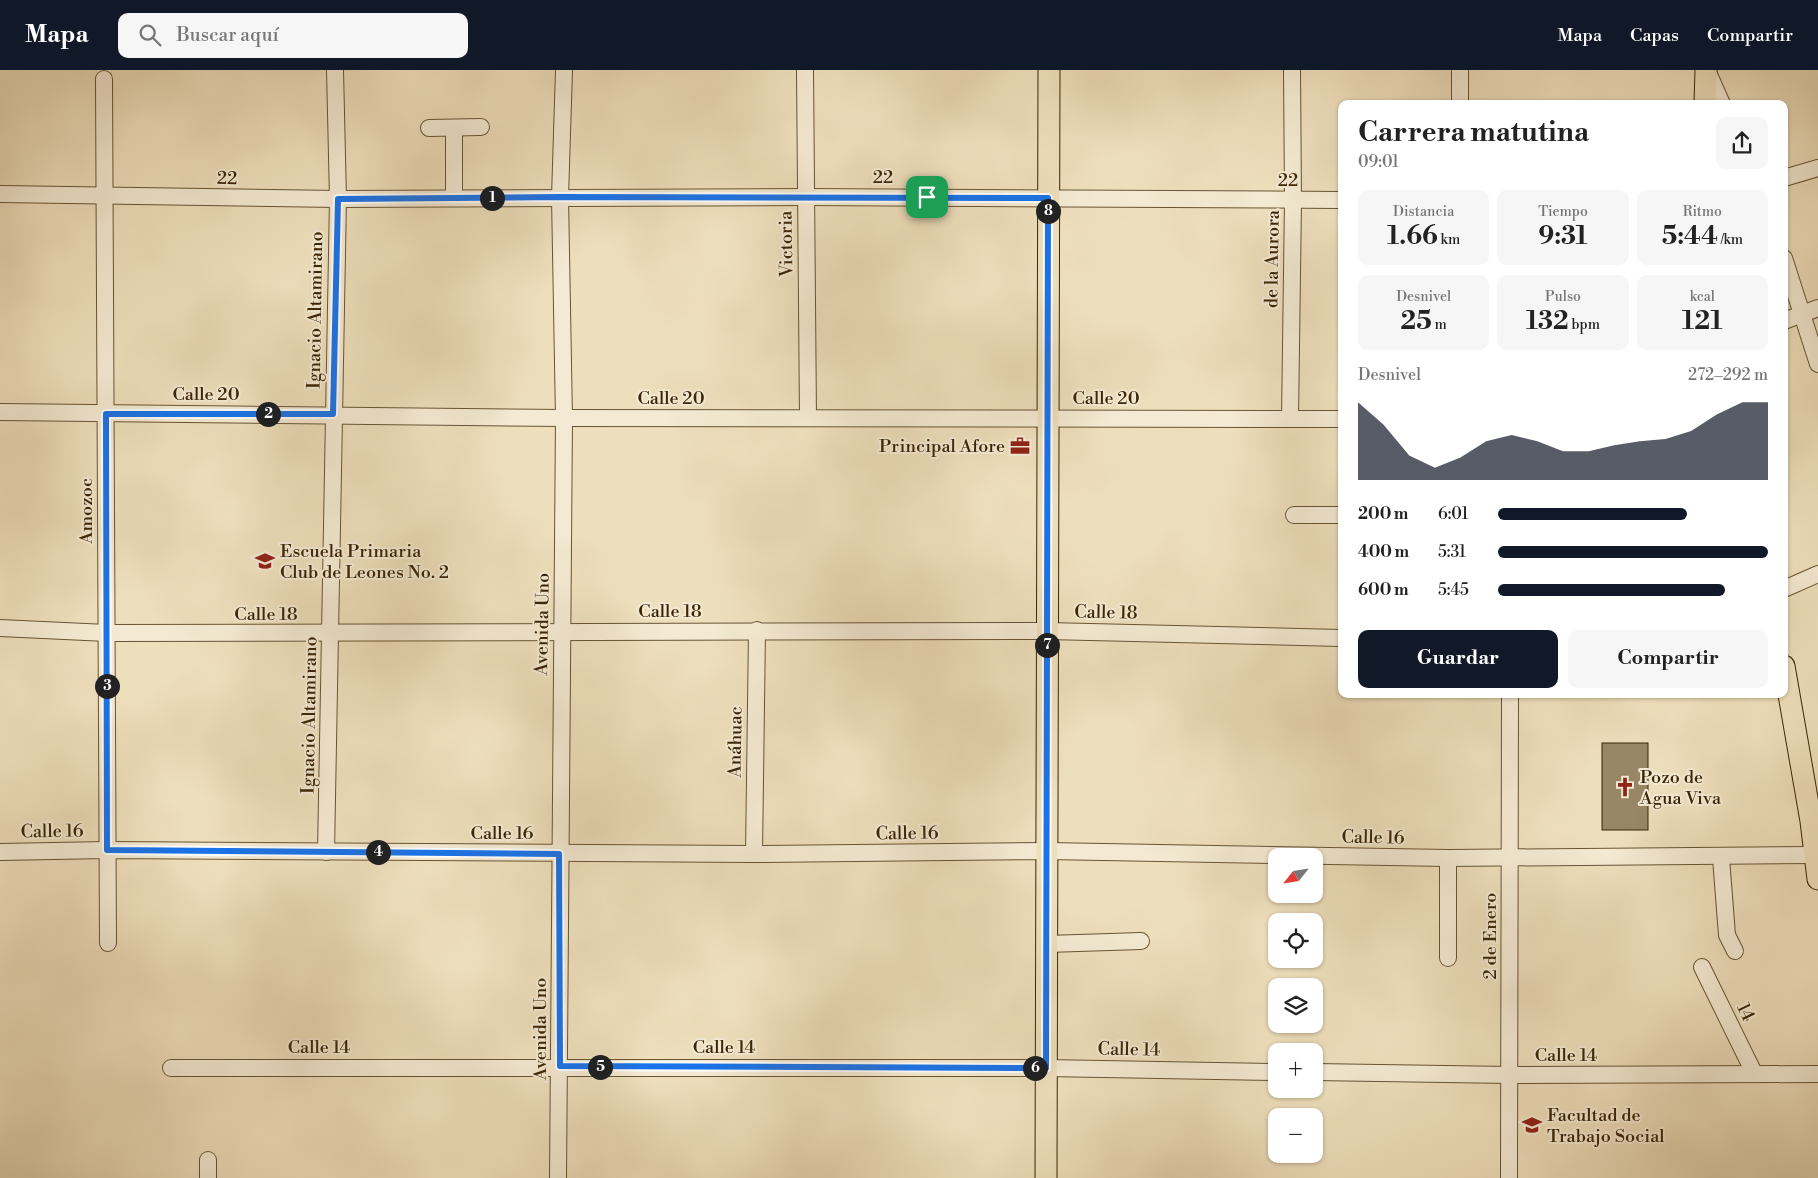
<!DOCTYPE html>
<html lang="es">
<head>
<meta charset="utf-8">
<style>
  body { margin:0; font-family:"Libre Bodoni",serif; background:#f6f6f6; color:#222; height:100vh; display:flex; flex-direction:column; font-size:19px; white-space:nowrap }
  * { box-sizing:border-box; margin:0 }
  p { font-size:16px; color:#767676 }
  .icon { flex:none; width:28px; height:28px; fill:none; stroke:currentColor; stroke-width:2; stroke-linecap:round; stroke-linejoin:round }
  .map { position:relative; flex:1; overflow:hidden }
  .details { position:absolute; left:1338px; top:30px; width:450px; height:598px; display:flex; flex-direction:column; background:#fff; border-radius:10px; box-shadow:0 1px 4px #0004 }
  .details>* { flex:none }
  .needle { width:32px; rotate:240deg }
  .tools { position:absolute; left:1268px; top:778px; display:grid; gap:10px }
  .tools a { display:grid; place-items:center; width:55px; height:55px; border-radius:10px; background:#fff; box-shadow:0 1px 4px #0004; font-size:25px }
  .pin { position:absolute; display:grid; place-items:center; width:42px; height:42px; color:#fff; margin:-21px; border-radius:10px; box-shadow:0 2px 8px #0006 }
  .km { position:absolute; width:25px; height:25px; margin:-12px; border-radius:50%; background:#222; color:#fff; font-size:14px; line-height:25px; text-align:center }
  .round { display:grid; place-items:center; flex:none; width:52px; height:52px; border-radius:10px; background:#f6f6f6 }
  .headline { display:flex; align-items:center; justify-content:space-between; height:85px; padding:0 20px }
  h1 { font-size:28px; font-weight:700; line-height:38px }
  .figures { display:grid; grid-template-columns:repeat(3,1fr); gap:8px; height:85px; padding:5px 20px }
  .figures div { display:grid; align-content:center; border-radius:10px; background:#f6f6f6; text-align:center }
  .figures b { font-size:25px; font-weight:700 }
  .figures small { font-size:14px; font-weight:400 }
  .figures p { font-size:14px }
  .chart { height:140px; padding:10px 20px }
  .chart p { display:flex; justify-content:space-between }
  .chart svg { width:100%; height:90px; margin-top:5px; fill:#111827; opacity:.7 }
  .button { display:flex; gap:10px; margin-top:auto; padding:10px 20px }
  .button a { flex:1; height:58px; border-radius:10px; background:#111827; color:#fff; font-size:20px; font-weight:700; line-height:58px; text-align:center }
  .button a+a { background:#f6f6f6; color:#222 }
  ul { padding:0 20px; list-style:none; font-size:16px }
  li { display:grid; grid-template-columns:80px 60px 1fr; align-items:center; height:38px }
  li i { height:12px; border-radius:6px; background:#111827 }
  header { display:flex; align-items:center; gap:30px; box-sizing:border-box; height:70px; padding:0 25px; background:#111827; color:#fff }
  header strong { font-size:24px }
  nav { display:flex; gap:28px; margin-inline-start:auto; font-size:18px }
  .search { width:350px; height:45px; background:#f6f6f6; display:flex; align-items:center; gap:12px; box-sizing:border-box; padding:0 18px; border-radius:10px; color:#767676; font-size:19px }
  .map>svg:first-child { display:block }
  .building { fill:#988664; stroke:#3b2505 }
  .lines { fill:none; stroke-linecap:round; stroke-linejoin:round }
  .minor-casing { stroke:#685433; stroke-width:18 }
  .major-casing { stroke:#3b2505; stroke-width:23 }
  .minor { stroke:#f4ead3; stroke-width:16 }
  .major { stroke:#eedfbc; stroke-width:21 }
  .route-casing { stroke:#fff; stroke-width:10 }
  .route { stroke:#1a73e8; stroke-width:6 }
  .labels { text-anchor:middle; stroke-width:4; stroke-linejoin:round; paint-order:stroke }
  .street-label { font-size:18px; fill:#3b2505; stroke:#f4ead3 }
  .poi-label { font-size:18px; fill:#3b2505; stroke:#f4ead3; text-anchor:start }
</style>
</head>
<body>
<header>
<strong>Mapa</strong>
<div class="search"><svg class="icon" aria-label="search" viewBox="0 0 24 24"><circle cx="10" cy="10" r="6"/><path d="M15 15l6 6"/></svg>Buscar aquí</div>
<nav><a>Mapa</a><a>Capas</a><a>Compartir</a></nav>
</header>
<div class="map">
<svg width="1818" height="1108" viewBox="0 0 1818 1108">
  <rect width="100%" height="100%" fill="#eedfbc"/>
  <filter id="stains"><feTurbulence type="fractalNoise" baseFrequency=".004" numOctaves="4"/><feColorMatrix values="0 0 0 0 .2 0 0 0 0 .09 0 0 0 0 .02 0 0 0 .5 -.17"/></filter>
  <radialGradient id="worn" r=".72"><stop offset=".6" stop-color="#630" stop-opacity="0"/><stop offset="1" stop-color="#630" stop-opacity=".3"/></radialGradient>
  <rect class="building" x="1602" y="673" width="46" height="87"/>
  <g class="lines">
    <defs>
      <g id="minor">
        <polyline points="805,0 808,348"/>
        <polyline points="1460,0 1460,34"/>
        <polyline points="1707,0 1722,34"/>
        <polyline points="104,9 108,873"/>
        <polyline points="429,58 481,57"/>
        <polyline points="1784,108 1818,98"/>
        <polyline points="0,124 338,129 805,127 1341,130"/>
        <polyline points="454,128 454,59"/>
        <polyline points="1784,188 1818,294"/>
        <polyline points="1784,251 1818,238"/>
        <polyline points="0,342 564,348 1341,349"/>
        <polyline points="1290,349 1293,130 1292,0"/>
        <polyline points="1294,445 1341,445"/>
        <polyline points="1784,519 1818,504"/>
        <polyline points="0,558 107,563 1047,561 1341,568"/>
        <polyline points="0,782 107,780 754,784 1047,781 1448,788 1814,785"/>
        <polyline points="326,782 338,129 335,0"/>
        <polyline points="754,784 757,560"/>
        <polyline points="1448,788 1448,888"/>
        <polyline points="1721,788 1727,865 1735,881"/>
        <polyline points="1047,874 1141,871"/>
        <polyline points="1702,897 1754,1003"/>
        <polyline points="171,998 1046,998 1276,1002"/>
        <polyline points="1314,1002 1510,1005 1818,1004"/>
        <polyline points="208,1108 208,1090"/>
        <polyline points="558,1108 564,348 560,127 564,0"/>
        <polyline points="1509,1108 1510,624"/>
      </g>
      <g id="major">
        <polyline points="1705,34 1706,0"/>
        <polyline points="1784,596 1811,751 1818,809"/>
        <polyline points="1046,1108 1049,0"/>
      </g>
    </defs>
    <use href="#minor" class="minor-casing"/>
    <use href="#major" class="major-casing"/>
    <use href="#minor" class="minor"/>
    <use href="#major" class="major"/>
  </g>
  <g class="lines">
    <defs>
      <polygon id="route" points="560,127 1048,128 1046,998 560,996 559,784 107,780 106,344 333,344 338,129"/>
    </defs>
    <use href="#route" class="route-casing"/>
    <use href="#route" class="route"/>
  </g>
  <defs>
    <symbol id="office-bare" viewBox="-9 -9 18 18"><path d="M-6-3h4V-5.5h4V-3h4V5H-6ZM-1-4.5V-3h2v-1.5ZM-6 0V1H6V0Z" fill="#8f2418" stroke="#f4ead3" stroke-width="2.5" paint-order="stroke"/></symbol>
    <symbol id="school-bare" viewBox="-9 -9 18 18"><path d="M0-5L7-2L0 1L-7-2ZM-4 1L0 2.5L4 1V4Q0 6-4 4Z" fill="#8f2418" stroke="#f4ead3" stroke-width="2.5" paint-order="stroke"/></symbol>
    <symbol id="church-bare" viewBox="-9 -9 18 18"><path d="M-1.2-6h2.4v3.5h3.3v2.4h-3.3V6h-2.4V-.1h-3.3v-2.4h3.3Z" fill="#8f2418" stroke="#f4ead3" stroke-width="2.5" paint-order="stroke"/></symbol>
    <symbol id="university-bare" viewBox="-9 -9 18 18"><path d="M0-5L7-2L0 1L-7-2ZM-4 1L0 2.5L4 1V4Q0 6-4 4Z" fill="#8f2418" stroke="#f4ead3" stroke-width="2.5" paint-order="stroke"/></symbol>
  </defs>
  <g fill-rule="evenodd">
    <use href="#office-bare" x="1006" y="362" width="28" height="28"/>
    <use href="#school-bare" x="251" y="477" width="28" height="28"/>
    <use href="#church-bare" x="1611" y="703" width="28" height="28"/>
    <use href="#university-bare" x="1518" y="1041" width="28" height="28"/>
  </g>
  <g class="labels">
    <g class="street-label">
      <text x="883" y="113">22</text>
      <text transform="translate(227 108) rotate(1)" y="6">22</text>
      <text x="1288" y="116">22</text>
      <text transform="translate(786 174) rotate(-91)" y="6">Victoria</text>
      <text transform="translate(1272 189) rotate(-89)" y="6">de la Aurora</text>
      <text transform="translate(315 240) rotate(-89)" y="6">Ignacio Altamirano</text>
      <text x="206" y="330">Calle 20</text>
      <text x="671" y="334">Calle 20</text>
      <text x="1106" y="334">Calle 20</text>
      <text transform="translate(86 441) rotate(-90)" y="6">Amozoc</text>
      <text x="670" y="547">Calle 18</text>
      <text transform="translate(1106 542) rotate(1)" y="6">Calle 18</text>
      <text x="266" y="550">Calle 18</text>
      <text transform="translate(542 554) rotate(-89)" y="6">Avenida Uno</text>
      <text transform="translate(309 645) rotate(-89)" y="6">Ignacio Altamirano</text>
      <text transform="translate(735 672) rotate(-89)" y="6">Anáhuac</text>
      <text transform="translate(52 761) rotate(-1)" y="6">Calle 16</text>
      <text x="502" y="769">Calle 16</text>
      <text transform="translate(907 763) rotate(-1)" y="6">Calle 16</text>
      <text transform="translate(1373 767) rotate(1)" y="6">Calle 16</text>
      <text transform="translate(1490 866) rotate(-90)" y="6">2 de Enero</text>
      <text transform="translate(1746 942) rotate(64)" y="6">14</text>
      <text transform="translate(540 959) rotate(-90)" y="6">Avenida Uno</text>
      <text x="319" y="983">Calle 14</text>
      <text x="724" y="983">Calle 14</text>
      <text transform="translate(1129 979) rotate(1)" y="6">Calle 14</text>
      <text x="1566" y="991">Calle 14</text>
    </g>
    <g class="poi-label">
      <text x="1005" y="382" text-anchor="end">Principal Afore</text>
      <text x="280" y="487">Escuela Primaria<tspan x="280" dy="21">Club de Leones No. 2</tspan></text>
      <text x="1640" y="713">Pozo de<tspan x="1640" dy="21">Agua Viva</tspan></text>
      <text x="1547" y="1051">Facultad de<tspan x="1547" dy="21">Trabajo Social</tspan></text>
    </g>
  </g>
  <rect width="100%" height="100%" filter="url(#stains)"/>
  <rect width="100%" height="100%" fill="url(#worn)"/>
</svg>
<div class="tools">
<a><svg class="needle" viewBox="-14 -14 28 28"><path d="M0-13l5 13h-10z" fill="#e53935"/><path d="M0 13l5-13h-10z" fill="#767676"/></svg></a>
<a><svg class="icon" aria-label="locate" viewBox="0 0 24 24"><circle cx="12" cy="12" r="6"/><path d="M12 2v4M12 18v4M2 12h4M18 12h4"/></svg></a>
<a><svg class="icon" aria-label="layers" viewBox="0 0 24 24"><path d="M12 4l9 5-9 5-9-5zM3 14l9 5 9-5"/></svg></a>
<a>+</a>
<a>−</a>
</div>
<div class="pin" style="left:927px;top:127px;background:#1e9e55"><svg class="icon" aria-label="arrive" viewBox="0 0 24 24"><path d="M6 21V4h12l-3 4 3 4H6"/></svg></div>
<b class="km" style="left:492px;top:128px">1</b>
<b class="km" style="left:268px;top:344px">2</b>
<b class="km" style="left:107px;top:616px">3</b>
<b class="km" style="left:378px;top:782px">4</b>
<b class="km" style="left:600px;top:997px">5</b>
<b class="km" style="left:1035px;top:998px">6</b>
<b class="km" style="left:1047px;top:575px">7</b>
<b class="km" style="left:1048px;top:141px">8</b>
<section class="details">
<div class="headline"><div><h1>Carrera matutina</h1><p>09:01</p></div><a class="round"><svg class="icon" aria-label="share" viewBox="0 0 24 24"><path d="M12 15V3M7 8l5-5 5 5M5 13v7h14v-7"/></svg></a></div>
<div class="figures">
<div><p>Distancia</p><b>1.66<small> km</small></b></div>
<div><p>Tiempo</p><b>9:31</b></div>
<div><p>Ritmo</p><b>5:44<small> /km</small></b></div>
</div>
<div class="figures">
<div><p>Desnivel</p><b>25<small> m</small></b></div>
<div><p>Pulso</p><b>132<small> bpm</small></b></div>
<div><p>kcal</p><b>121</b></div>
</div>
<div class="chart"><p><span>Desnivel</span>272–292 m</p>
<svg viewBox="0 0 160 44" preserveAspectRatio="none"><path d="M0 44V6L10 17L20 32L30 38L40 33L50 25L60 22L70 25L80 30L90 30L100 27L110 25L120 24L130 20L140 12L150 6L160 6V44z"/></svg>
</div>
<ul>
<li><b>200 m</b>6:01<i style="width:70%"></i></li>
<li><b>400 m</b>5:31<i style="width:100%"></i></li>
<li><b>600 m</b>5:45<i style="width:84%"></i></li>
</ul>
<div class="button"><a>Guardar</a><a>Compartir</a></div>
</section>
</div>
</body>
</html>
